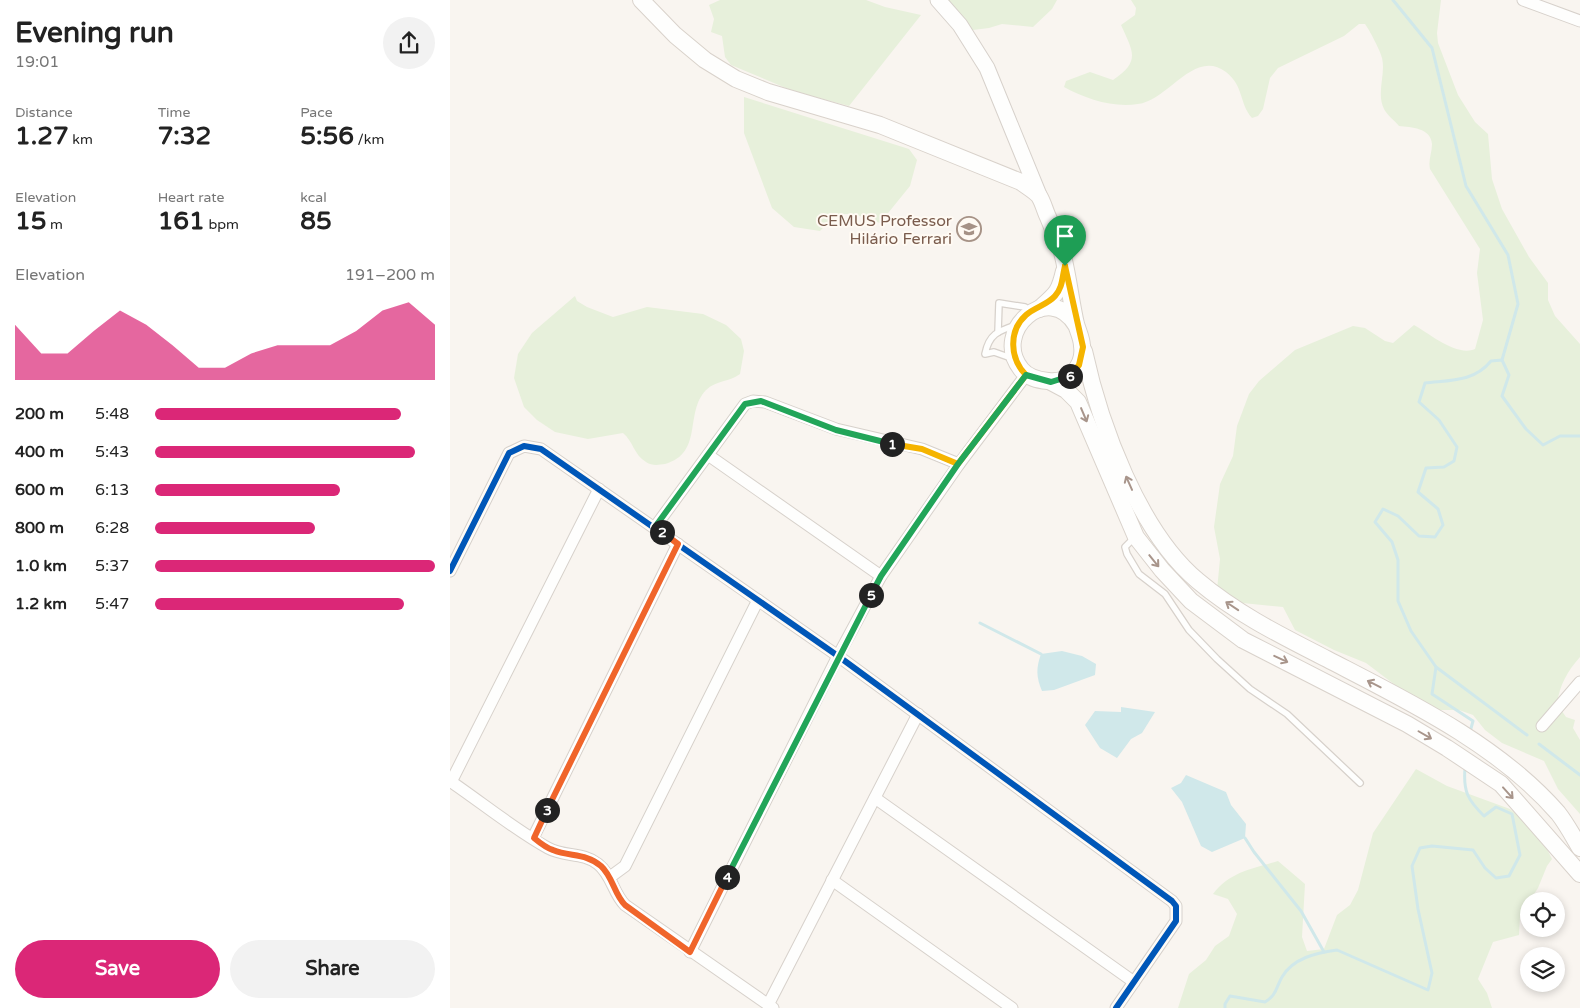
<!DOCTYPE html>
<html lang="en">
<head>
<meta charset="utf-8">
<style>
  body { margin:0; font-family:"Varela Round",sans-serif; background:#f2f2f2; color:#222; height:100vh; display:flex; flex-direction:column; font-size:19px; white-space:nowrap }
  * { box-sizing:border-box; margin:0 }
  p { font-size:16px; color:#767676 }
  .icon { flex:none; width:28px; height:28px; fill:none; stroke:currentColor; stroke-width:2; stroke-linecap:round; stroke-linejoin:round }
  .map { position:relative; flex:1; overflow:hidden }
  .drawer { display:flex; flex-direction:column; background:#fff; width:450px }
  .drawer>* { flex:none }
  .fabs { position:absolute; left:1070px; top:892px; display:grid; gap:10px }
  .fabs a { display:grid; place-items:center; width:45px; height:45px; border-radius:50%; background:#fff; box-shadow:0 2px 8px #0003; font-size:25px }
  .pin { position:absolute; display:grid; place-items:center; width:42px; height:42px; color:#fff; margin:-51px -21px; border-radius:50% 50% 50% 0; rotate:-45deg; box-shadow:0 0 5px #0007 }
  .pin .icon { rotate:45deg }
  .km { position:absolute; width:25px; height:25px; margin:-12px; border-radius:50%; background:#222; color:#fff; font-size:14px; line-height:25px; text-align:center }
  .round { display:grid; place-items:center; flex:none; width:52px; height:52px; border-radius:26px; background:#f2f2f2 }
  .head { display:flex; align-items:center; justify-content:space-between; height:85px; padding:0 15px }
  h1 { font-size:28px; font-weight:700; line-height:38px }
  .stats { display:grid; grid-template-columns:repeat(3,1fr); gap:8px; height:85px; padding:5px 15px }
  .stats div { display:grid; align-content:center }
  .stats b { font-size:25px; font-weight:700 }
  .stats small { font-size:14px; font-weight:400 }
  .stats p { font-size:14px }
  .chart { height:140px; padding:10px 15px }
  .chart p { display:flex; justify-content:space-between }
  .chart svg { width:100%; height:90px; margin-top:5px; fill:#db2777; opacity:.7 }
  .button { display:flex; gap:10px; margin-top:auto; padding:10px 15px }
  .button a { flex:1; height:58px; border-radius:30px; background:#db2777; color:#fff; font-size:20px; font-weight:700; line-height:58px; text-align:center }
  .button a+a { background:#f2f2f2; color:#222 }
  ul { padding:0 15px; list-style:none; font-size:16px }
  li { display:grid; grid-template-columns:80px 60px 1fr; align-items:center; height:38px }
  li i { height:12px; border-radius:6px; background:#db2777 }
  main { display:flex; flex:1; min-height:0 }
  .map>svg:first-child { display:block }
  .green { fill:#e7f0db }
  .water { fill:#d0e8ea }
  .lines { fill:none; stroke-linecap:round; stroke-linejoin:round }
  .stream { stroke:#d0e8ea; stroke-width:3 }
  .service-casing { stroke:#d7d1cb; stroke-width:8 }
  .minor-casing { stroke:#d7d1cb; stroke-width:13 }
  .tertiary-casing { stroke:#d7d1cb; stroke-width:17 }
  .secondary-casing { stroke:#d9d2cb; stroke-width:18 }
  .service { stroke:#fefefd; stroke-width:5.5 }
  .minor { stroke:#fefefd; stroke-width:11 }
  .tertiary { stroke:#fefefd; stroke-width:15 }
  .secondary { stroke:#fefefd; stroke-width:16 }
  .cycleway-casing { stroke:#fffaf3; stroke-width:9 }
  .cycleway { stroke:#0057b8; stroke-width:6 }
  .oneway { stroke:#a8958b }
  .split-1-casing { stroke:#fff; stroke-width:10 }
  .split-2-casing { stroke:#fff; stroke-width:10 }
  .split-3-casing { stroke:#fff; stroke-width:10 }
  .split-4-casing { stroke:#fff; stroke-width:10 }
  .split-5-casing { stroke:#fff; stroke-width:10 }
  .split-6-casing { stroke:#fff; stroke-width:10 }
  .split-7-casing { stroke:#fff; stroke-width:10 }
  .split-1 { stroke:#f5b400; stroke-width:6 }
  .split-2 { stroke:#22a559; stroke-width:6 }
  .split-3 { stroke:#f0652b; stroke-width:6 }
  .split-4 { stroke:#f0652b; stroke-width:6 }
  .split-5 { stroke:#22a559; stroke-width:6 }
  .split-6 { stroke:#22a559; stroke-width:6 }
  .split-7 { stroke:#f5b400; stroke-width:6 }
  .labels { text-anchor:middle; stroke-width:4; stroke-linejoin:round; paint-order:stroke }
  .poi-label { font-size:16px; fill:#7a5c4d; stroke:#fffaf3; text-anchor:end }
</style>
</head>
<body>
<main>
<section class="drawer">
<div class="head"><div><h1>Evening run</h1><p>19:01</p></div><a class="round"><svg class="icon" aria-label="share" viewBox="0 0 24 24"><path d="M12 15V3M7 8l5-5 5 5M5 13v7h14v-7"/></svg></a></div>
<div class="stats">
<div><p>Distance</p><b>1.27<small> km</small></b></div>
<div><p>Time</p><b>7:32</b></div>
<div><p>Pace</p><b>5:56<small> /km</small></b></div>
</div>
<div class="stats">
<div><p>Elevation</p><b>15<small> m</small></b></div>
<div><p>Heart rate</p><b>161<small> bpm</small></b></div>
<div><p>kcal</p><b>85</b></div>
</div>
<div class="chart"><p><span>Elevation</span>191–200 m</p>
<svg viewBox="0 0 160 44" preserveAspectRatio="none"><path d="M0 44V17L10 31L20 31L30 20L40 10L50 17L60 27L70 38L80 38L90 31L100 27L110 27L120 27L130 20L140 10L150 6L160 17V44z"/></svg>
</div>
<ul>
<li><b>200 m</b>5:48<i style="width:88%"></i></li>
<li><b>400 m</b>5:43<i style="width:93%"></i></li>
<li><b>600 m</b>6:13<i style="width:66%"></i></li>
<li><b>800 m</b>6:28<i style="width:57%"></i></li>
<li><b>1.0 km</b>5:37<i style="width:100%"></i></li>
<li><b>1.2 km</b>5:47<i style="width:89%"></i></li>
</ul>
<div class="button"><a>Save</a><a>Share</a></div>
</section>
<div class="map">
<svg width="1130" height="1008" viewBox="0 0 1130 1008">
  <rect width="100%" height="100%" fill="#f9f5f0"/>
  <g class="green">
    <polygon points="270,0 416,0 435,7 471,15 399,106 343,91 281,65 275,57 272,36 261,32 264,19 259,5"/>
    <polygon points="489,0 607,0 602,9 583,27 552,24 539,28 515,31"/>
    <path d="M681,0H991L987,33L988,43L1008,95L1025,122L1038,134L1042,179L1052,209L1079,257L1098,283V300L1105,316L1130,344V657C1117,672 1110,684 1107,704L1116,717L1125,720L1123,728L1130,740V814L1108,789L1094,761L1052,743L1035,730L1023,715L1009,710H978L916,663L884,650L845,630L833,607L773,601L767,590L770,559L764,527L770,484L783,456L787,426L799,394L809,381L845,350L903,326L915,328L935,341L943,343L964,325C980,334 1007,357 1025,349L1033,320L1027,273L1030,249L980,169C978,160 982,153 982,144C981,128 961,127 949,126C945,121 937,115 934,109C926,93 936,74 932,58C931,52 919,29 915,24H909L894,36L828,68L820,78L813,109L808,116L802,118C789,103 794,86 776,72C744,48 718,101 688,104C663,108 636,99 614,87L616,81L640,72L663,80C691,61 683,52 671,25L685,15L686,8Z"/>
    <polygon points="294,97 459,149 467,160 460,186 430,223 404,214 386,214 370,231 344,227 322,208 294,133"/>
    <path d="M125,296L127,301L137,307L163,317L197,307L253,314L276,325L291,339L294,351L290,374C280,382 266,380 256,390C234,413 254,453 215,464C208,465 202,466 196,462C184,455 183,441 173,433L138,439L105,432L87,420L74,407L64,378L68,354L82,333Z"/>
    <path d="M966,769L997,786L1060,809L1085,830L1094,843L1102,859L1097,866L1088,888L1070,916L1069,935L1043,942L1028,979L1037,993L1042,1008H728L739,974L756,960L765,946L779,936L787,914L778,899L763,894C779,872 804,868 828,861L855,884L852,937L857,951L874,949L887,915L900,905L908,890L923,833Z"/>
  </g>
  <g class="water">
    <path d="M612,651L632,656L646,664L645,675L604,690L592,691C586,677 586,668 591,654Z"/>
    <polygon points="671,707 705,712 692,733 681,739 667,758 650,748 635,725 645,711 671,712"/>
    <polygon points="736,775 776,792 781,805 796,824 795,838 762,852 751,846 732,802 721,788 731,783"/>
  </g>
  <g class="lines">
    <g class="stream">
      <polyline points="943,0 982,48 1016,186 1058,255 1068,304 1052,360"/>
      <polyline points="530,623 591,654"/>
      <polyline points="986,667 1077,735"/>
      <path d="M1020,732L1023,721L982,694L986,667L961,631L948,601V560L942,542L925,522L933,509L948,516L969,536L985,537L993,525L988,509L968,492L976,468L994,467L1004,461L1007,447L989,420L969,402L975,383C1000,380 1024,382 1041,361L1052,360L1059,375L1052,396L1076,429L1093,445L1110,436H1130"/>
      <polyline points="1089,744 1130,775"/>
      <polyline points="795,838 804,852 851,911 874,952"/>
      <path d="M775,1008V1004L780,996L815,1002C827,995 826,987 832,977C843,958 866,953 887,950L978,990L982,973L968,909L962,866L970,848L982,846L1023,850L1035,868L1046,878L1059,876L1070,855L1062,814L1046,807L1034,816C1018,800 1013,792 1015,768"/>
    </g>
    <defs>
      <g id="service">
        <polyline points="548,332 549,303 575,307 581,311"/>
        <path d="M561,358L544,352L535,354C539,334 548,331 566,325"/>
        <polyline points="684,538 675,547 677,554 689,574 715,594 739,630 767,659 800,689 837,714 910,783"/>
      </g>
      <g id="minor">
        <polyline points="1073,0 1130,21"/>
        <polyline points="258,455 431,576"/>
        <polyline points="205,527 295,404 303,401 315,402 386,429 472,449 509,464"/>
        <polyline points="0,571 59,453 74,446 91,449 388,656 722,901 726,906 726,921 666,1008"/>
        <polyline points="1092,726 1130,682"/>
        <path d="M0,781C31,802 65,830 98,848C114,857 133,852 148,864C162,875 163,893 175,905L323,1008"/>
        <polyline points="1,782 149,489"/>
        <polyline points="425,798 684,982"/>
        <polyline points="83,838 228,544"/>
        <polyline points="160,877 175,866 308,600"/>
        <polyline points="382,880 562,1008"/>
        <polyline points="240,952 388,656 431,576 509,464 576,375"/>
        <polyline points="318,1005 468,714"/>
      </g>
      <polyline id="tertiary" points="488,0 510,25 537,68 589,195"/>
      <g id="secondary">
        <path d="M191,0L225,35L255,60L286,79L318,92L430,125L571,182C576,186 585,191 589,196C593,202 595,211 598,217C602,227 606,236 610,245C618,271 620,298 626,324C628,331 632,339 632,346C635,366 618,384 598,381C588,380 578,378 571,369C541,331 599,280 626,325"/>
        <path d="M589,309C606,294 609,293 614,271"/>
        <path d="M634,351C650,425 689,532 748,581C787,614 832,636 877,659C956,700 1048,744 1108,813C1116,823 1123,836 1130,848"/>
        <polyline points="601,382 616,390 628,402 686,537 712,570 741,601 793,640 957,724 997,748 1051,784 1130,874"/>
      </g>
    </defs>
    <use href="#service" class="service-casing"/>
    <use href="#minor" class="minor-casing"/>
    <use href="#tertiary" class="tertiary-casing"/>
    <use href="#secondary" class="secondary-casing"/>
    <use href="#service" class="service"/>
    <use href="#minor" class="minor"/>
    <use href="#tertiary" class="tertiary"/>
    <use href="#secondary" class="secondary"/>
    <defs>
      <g id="cycleway">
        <polyline points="0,571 59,453 74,446 91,449 388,656 722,901 726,906 726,921 666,1008"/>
        <polyline points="240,952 388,656 431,576 509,464 576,375"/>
      </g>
    </defs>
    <use href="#cycleway" class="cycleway-casing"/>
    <use href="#cycleway" class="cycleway"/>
  </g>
  <defs><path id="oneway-shaft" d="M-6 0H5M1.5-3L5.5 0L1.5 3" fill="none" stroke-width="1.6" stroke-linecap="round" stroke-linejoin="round" transform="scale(1.25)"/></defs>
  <g class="oneway">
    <use href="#oneway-shaft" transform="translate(634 415) rotate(67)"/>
    <use href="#oneway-shaft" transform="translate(679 483) rotate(-114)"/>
    <use href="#oneway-shaft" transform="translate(704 561) rotate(51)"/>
    <use href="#oneway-shaft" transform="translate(782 606) rotate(-146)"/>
    <use href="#oneway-shaft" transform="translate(831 659) rotate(25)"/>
    <use href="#oneway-shaft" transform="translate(924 684) rotate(-153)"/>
    <use href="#oneway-shaft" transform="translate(975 735) rotate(30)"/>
    <use href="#oneway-shaft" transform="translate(1058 793) rotate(48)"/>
  </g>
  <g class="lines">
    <defs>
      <path id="split-1" d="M442,444L472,449L508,464L576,375C560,359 558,331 576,315C585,307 597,305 605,296C613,287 612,277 615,266"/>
      <polyline id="split-2" points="212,532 205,527 295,404 311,401 386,430 442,444"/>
      <polyline id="split-3" points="97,810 228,544 212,532"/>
      <path id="split-4" d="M97,810L84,838C90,843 96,848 103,850C120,857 136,853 151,866C163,877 164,894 175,905L240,952L277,877"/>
      <polyline id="split-5" points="277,877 421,595"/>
      <polyline id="split-6" points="421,595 431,576 508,464 576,375 601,382 620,376"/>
      <polyline id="split-7" points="615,266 633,347 629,365 620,376"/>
    </defs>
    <use href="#split-1" class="split-1-casing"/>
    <use href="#split-2" class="split-2-casing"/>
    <use href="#split-3" class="split-3-casing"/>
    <use href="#split-4" class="split-4-casing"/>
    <use href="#split-5" class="split-5-casing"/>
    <use href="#split-6" class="split-6-casing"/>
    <use href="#split-7" class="split-7-casing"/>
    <use href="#split-1" class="split-1"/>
    <use href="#split-2" class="split-2"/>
    <use href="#split-3" class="split-3"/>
    <use href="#split-4" class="split-4"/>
    <use href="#split-5" class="split-5"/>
    <use href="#split-6" class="split-6"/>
    <use href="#split-7" class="split-7"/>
  </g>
  <defs>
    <symbol id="school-ring" viewBox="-11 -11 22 22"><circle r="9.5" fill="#fffaf3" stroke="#a69286" stroke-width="1.5"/><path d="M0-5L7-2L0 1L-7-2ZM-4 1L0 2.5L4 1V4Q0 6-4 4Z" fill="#a69286"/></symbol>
  </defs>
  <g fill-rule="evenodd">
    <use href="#school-ring" x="505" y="215" width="28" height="28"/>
  </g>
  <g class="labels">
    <g class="poi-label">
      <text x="502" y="226">CEMUS Professor<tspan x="502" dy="18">Hilário Ferrari</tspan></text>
    </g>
  </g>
</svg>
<div class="fabs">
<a><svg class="icon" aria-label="locate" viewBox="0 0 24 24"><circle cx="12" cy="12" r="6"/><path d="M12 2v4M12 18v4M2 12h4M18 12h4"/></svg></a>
<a><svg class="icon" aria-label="layers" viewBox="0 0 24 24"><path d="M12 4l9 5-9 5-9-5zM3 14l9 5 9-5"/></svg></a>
</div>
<div class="pin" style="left:615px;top:266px;background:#1e9e55"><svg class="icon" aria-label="arrive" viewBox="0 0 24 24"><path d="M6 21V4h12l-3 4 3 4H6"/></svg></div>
<b class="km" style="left:442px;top:444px">1</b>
<b class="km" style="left:212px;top:532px">2</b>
<b class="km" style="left:97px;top:810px">3</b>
<b class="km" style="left:277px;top:877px">4</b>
<b class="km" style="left:421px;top:595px">5</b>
<b class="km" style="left:620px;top:376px">6</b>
</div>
</main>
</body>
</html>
